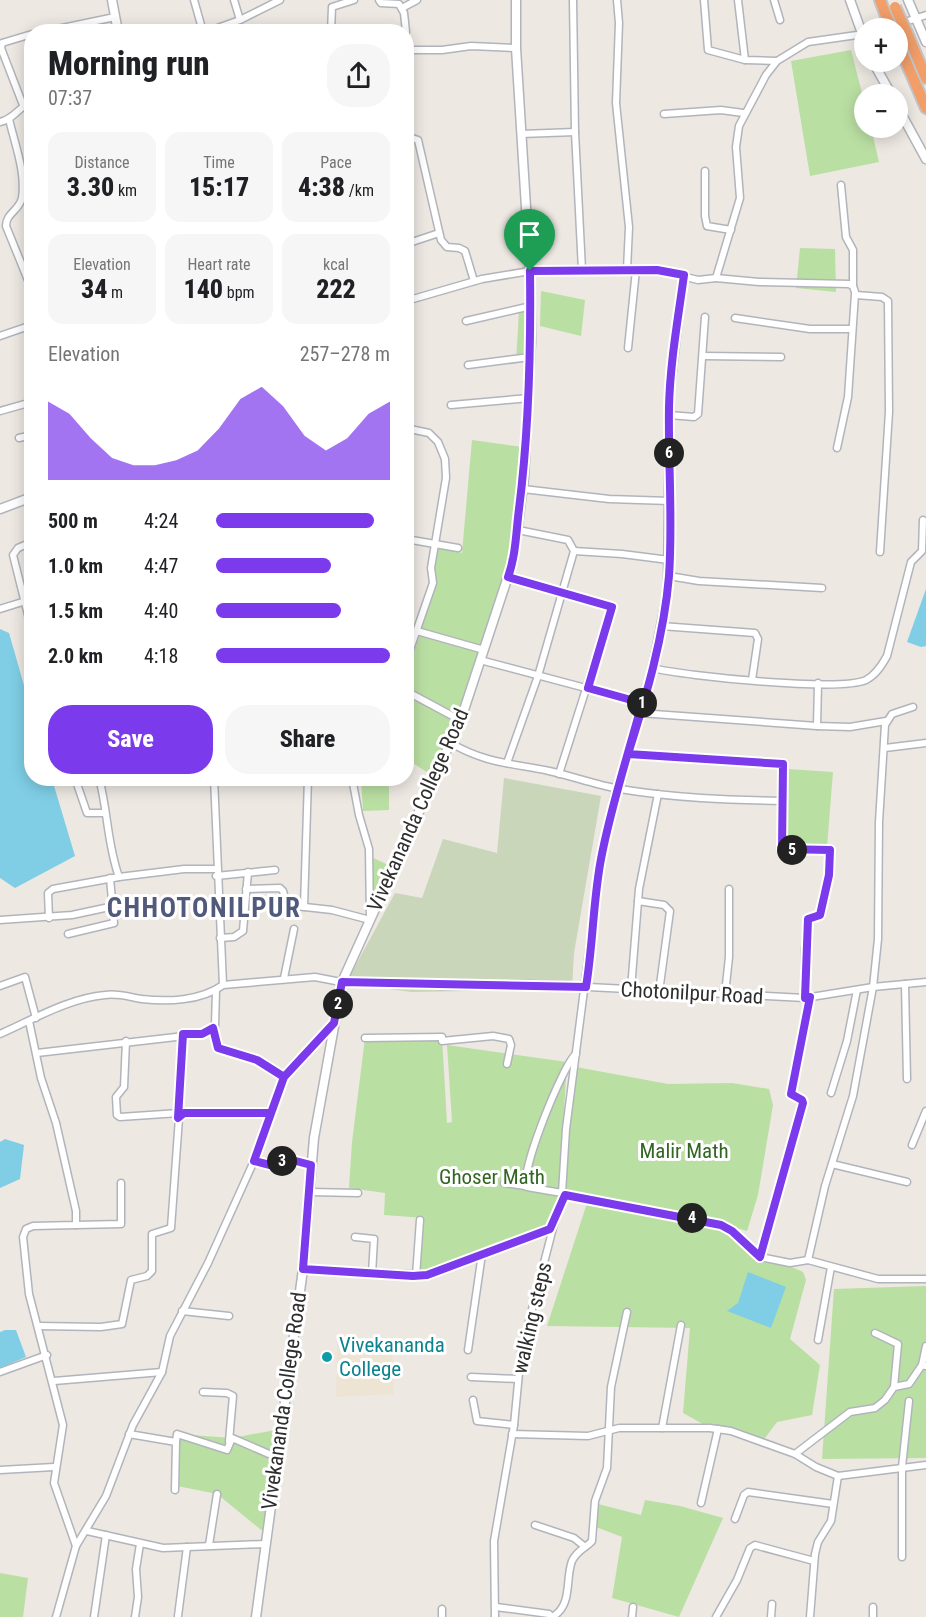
<!DOCTYPE html>
<html lang="en">
<head>
<meta charset="utf-8">
<style>
  body { margin:0; font-family:"Roboto Condensed",sans-serif; background:#f6f6f6; color:#202124; height:100vh; display:flex; flex-direction:column; font-size:22px; white-space:nowrap }
  * { box-sizing:border-box; margin:0 }
  p { font-size:20px; color:#757577 }
  .icon { flex:none; width:33px; height:33px; fill:none; stroke:currentColor; stroke-width:2; stroke-linecap:round; stroke-linejoin:round }
  .map { position:relative; flex:1; overflow:hidden }
  .drawer { position:absolute; left:24px; top:24px; width:390px; height:762px; display:flex; flex-direction:column; background:#fff; border-radius:24px; box-shadow:0 3px 15px #0003 }
  .drawer>* { flex:none }
  .fabs { position:absolute; left:854px; top:18px; display:grid; gap:12px }
  .fabs a { display:grid; place-items:center; width:54px; height:54px; border-radius:50%; background:#fff; box-shadow:0 3px 15px #0003; font-size:30px }
  .pin { position:absolute; display:grid; place-items:center; width:51px; height:51px; color:#fff; margin:-62px -26px; border-radius:50% 50% 50% 0; rotate:-45deg; box-shadow:0 0 6px #0007 }
  .pin .icon { rotate:45deg }
  .km { position:absolute; width:30px; height:30px; margin:-15px; border-radius:50%; background:#222; color:#fff; font-size:16px; line-height:30px; text-align:center }
  .round { display:grid; place-items:center; flex:none; width:63px; height:63px; border-radius:24px; background:#f6f6f6 }
  .overview { display:flex; align-items:center; justify-content:space-between; height:102px; padding:0 24px }
  h1 { font-size:33px; font-weight:800; line-height:45px }
  .metrics { display:grid; grid-template-columns:repeat(3,1fr); gap:9px; height:102px; padding:6px 24px }
  .metrics div { display:grid; align-content:center; border-radius:15px; background:#f6f6f6; text-align:center }
  .metrics b { font-size:26px; font-weight:800 }
  .metrics small { font-size:16px; font-weight:400 }
  .metrics p { font-size:16px }
  .chart { height:168px; padding:12px 24px }
  .chart p { display:flex; justify-content:space-between }
  .chart svg { width:100%; height:108px; margin-top:6px; fill:#7c3aed; opacity:.7 }
  .cta { display:flex; gap:12px; margin-top:auto; padding:12px 24px }
  .cta a { flex:1; height:69px; border-radius:24px; background:#7c3aed; color:#fff; font-size:24px; font-weight:800; line-height:69px; text-align:center }
  .cta a+a { background:#f6f6f6; color:#202124 }
  ul { padding:0 24px; list-style:none; font-size:20px }
  li { display:grid; grid-template-columns:96px 72px 1fr; align-items:center; height:45px }
  li i { height:15px; border-radius:8px; background:#7c3aed }
  .map>svg:first-child { display:block }
  .education { fill:#ede4d3 }
  .green { fill:#badfa3 }
  .cemetery { fill:#c9d6ba }
  .water { fill:#7fcee5 }
  .lines { fill:none; stroke-linecap:round; stroke-linejoin:round }
  .street-casing { stroke:#b2b4bc; stroke-width:9 }
  .secondary-casing { stroke:#b2b4bc; stroke-width:11 }
  .highway-casing { stroke:#c4c4c4; stroke-width:14 }
  .street { stroke:#fff; stroke-width:6 }
  .secondary { stroke:#fff; stroke-width:8 }
  .highway { stroke:#f19e69; stroke-width:10 }
  .highway-bridge-casing { stroke:#c4c4c4; stroke-width:14; stroke-linecap:butt }
  .highway-bridge { stroke:#f19e69; stroke-width:10 }
  .route-casing { stroke:#fff; stroke-width:12 }
  .route { stroke:#7c3aed; stroke-width:8 }
  .culture-dot { fill:#0f9aa8; stroke:#fff; stroke-width:2 }
  .labels { text-anchor:middle; stroke-width:6; stroke-linejoin:round; paint-order:stroke }
  .street-label { font-size:21px; fill:#2e2e2e; stroke:#fff }
  .park-label { font-size:21px; fill:#362; stroke:#fff }
  .culture-label { font-size:21px; fill:#0d838f; stroke:#fff; text-anchor:start }
  .district-label { font-size:27px; font-weight:bold; letter-spacing:1.5px; fill:#515a7b; stroke:#fff }
</style>
</head>
<body>
<div class="map">
<svg width="926" height="1617" viewBox="0 0 926 1617">
  <rect width="100%" height="100%" fill="#ede8e2"/>
  <polygon class="education" points="337,1343 392,1343 394,1394 336,1397"/>
  <g class="green">
    <polygon points="851,50 864,101 864,128 871,128 879,162 810,176 791,61"/>
    <polygon points="800,248 835,249 836,292 796,288"/>
    <polygon points="541,291 585,300 581,336 540,326"/>
    <polygon points="528,309 528,361 516,362 519,311"/>
    <polygon points="472,440 522,447 516,529 508,568 501,581 482,654 434,777 407,759 406,673 420,635 439,546 462,553"/>
    <polygon points="788,769 833,772 827,847 785,846"/>
    <polygon points="361,781 389,783 389,810 363,811"/>
    <polygon points="373,858 393,867 372,910"/>
    <polygon points="442,1037 447,1123 452,1122 447,1045 567,1062 559,1190 563,1197 550,1227 490,1251 420,1272 424,1218 384,1215 385,1193 349,1188 352,1142 365,1038"/>
    <polygon points="576,1067 668,1084 732,1083 769,1089 773,1105 758,1195 747,1231 730,1226 723,1228 765,1255 803,1272 806,1280 790,1339 820,1365 812,1415 777,1422 765,1438 710,1428 683,1413 690,1328 547,1326 588,1200 562,1189"/>
    <polygon points="926,1286 926,1458 822,1459 834,1289"/>
    <polygon points="281,1429 265,1533 217,1494 177,1486 177,1434 232,1438"/>
    <polygon points="645,1500 680,1506 723,1518 679,1617 612,1598 622,1537 596,1527 598,1504 641,1515"/>
    <polygon points="0,1573 28,1578 23,1617 0,1617"/>
  </g>
  <polygon class="cemetery" points="504,778 601,796 574,953 572,989 411,992 346,983 395,893 422,898 443,839 497,853"/>
  <g class="water">
    <polygon points="926,589 926,646 921,647 907,642"/>
    <polygon points="0,629 9,633 31,710 32,778 52,779 75,856 15,888 0,878"/>
    <polygon points="5,1139 24,1145 20,1179 0,1188 0,1142"/>
    <polygon points="748,1272 786,1287 771,1328 727,1311 738,1303"/>
    <polygon points="5,1330 16,1330 26,1357 0,1368 0,1332"/>
  </g>
  <g class="lines">
    <defs>
      <g id="street">
        <polyline points="194,0 203,32"/>
        <polyline points="234,0 240,20"/>
        <polyline points="379,0 381,3 399,4 404,13 406,32"/>
        <polyline points="573,0 575,132 582,270"/>
        <polyline points="617,0 619,23 616,103 629,227 627,270"/>
        <polyline points="704,0 708,50 745,60"/>
        <polyline points="738,0 745,60 776,61"/>
        <polyline points="774,0 780,20"/>
        <polyline points="402,8 417,0"/>
        <polyline points="902,23 926,15"/>
        <polyline points="43,32 115,17"/>
        <polyline points="206,32 240,20 280,0"/>
        <polyline points="331,32 332,7 354,0"/>
        <polyline points="406,50 442,50 471,46 516,48"/>
        <polyline points="23,105 1,48 2,43 32,34"/>
        <polyline points="664,114 721,110 743,113"/>
        <path d="M9,119C15,145 26,172 22,198C19,211 6,213 6,226L32,290"/>
        <path d="M0,122C14,119 19,107 32,101"/>
        <polyline points="521,134 575,132"/>
        <polyline points="406,136 418,140 441,240 447,247 459,248 465,251 474,281"/>
        <polyline points="705,171 705,216 707,226 731,230"/>
        <polyline points="841,185 846,237 853,250 853,286"/>
        <polyline points="406,244 439,233"/>
        <polyline points="716,278 759,282 849,284 853,286 856,295 882,297 888,301 889,412 880,552"/>
        <polyline points="406,301 482,279 530,271 657,270 698,280 716,278 740,198 736,147 739,126 766,75 777,61 808,42 864,34"/>
        <polyline points="735,318 810,329 850,329"/>
        <polyline points="466,321 531,306"/>
        <polyline points="0,336 32,325"/>
        <polyline points="628,348 636,270"/>
        <polyline points="703,356 781,357"/>
        <polyline points="468,365 530,357"/>
        <polyline points="451,405 529,398"/>
        <polyline points="0,411 32,402"/>
        <polyline points="669,415 694,417 698,414 705,317"/>
        <polyline points="19,438 32,435"/>
        <polyline points="837,448 848,397 855,294"/>
        <polyline points="523,489 609,499 670,501"/>
        <polyline points="406,539 458,548"/>
        <polyline points="32,542 18,548 13,555 32,631"/>
        <polyline points="574,551 622,554 669,560"/>
        <polyline points="669,576 699,581 822,588"/>
        <polyline points="508,577 612,607 559,774"/>
        <polyline points="0,609 32,599"/>
        <polyline points="661,626 755,633 758,639 752,680"/>
        <polyline points="417,631 484,650"/>
        <polyline points="480,660 642,703"/>
        <polyline points="406,661 433,583 431,568 446,478 445,459 438,442 429,433 410,429"/>
        <path d="M652,668C685,676 840,692 866,680C876,675 882,665 887,656L911,562L922,551L923,520"/>
        <polyline points="406,691 460,720"/>
        <polyline points="640,713 817,726 850,727 886,721"/>
        <polyline points="817,726 818,683"/>
        <path d="M449,742C484,763 510,763 549,771C572,776 596,785 620,789C674,798 728,800 783,801"/>
        <polyline points="885,748 926,743"/>
        <polyline points="628,754 784,765 782,849 829,850 829,875 820,915 809,919 805,949 805,998"/>
        <polyline points="507,763 538,676 574,551 568,540 518,530"/>
        <polyline points="75,778 87,813 104,813"/>
        <path d="M99,778C108,811 107,844 119,877L184,869H216"/>
        <polyline points="214,778 223,985"/>
        <polyline points="216,876 275,870"/>
        <polyline points="246,889 280,888 283,891 287,905 332,910 370,920 369,849 359,815 352,778"/>
        <polyline points="638,901 664,905 670,911 659,992"/>
        <polyline points="304,907 308,778"/>
        <polyline points="49,918 48,893 53,889 119,877"/>
        <polyline points="0,920 72,915 114,906"/>
        <polyline points="68,934 114,923 110,878"/>
        <polyline points="220,938 234,937 243,931 248,872"/>
        <polyline points="284,978 294,929"/>
        <polyline points="905,984 907,1079"/>
        <polyline points="0,986 25,977 36,1018"/>
        <polyline points="631,989 639,889 658,794"/>
        <polyline points="725,994 729,957 729,889"/>
        <polyline points="29,1021 41,1078 56,1123 76,1211 76,1225 33,1226 26,1229 23,1237 29,1294 63,1425 54,1483 76,1546"/>
        <polyline points="213,1028 218,1048 257,1060 284,1077"/>
        <path d="M0,1034C32,1020 69,998 105,995C118,993 129,997 142,999C167,1002 201,1001 223,985L315,977L346,983L393,982L442,986L530,984L805,998L873,987L926,982"/>
        <polyline points="365,1038 442,1037"/>
        <polyline points="126,1041 124,1087 116,1097 117,1115 120,1117 179,1113"/>
        <polyline points="442,1041 493,1036 509,1039 511,1045 507,1064"/>
        <polyline points="37,1053 202,1034 215,1026 216,990"/>
        <polyline points="831,1093 847,1041 857,990"/>
        <polyline points="179,1114 183,1034"/>
        <polyline points="912,1145 926,1111"/>
        <polyline points="254,1161 270,1165 292,1160 311,1165"/>
        <polyline points="832,1164 907,1182"/>
        <polyline points="504,1183 525,1186"/>
        <polyline points="310,1192 358,1193"/>
        <path d="M562,1193L527,1187C518,1176 563,1064 576,1054"/>
        <polyline points="565,1195 721,1225 735,1234 760,1257 790,1263 808,1260 878,1279 926,1279"/>
        <polyline points="76,1225 121,1224 121,1183"/>
        <polyline points="355,1237 374,1239 372,1274"/>
        <polyline points="760,1257 803,1103 802,1100 791,1094 810,997"/>
        <polyline points="808,1260 825,1186 853,1096 873,987 878,939 879,822 885,725 892,714 913,707"/>
        <polyline points="303,1269 427,1275 550,1229 553,1225"/>
        <polyline points="416,1276 420,1220"/>
        <polyline points="182,1311 229,1316"/>
        <polyline points="38,1326 101,1327 122,1324 131,1280 147,1276 152,1271 152,1234 171,1228 179,1118 181,1114 271,1113"/>
        <polyline points="875,1333 898,1344 894,1387"/>
        <polyline points="818,1340 831,1267"/>
        <polyline points="468,1350 482,1254"/>
        <polyline points="922,1365 926,1346"/>
        <polyline points="0,1372 47,1355"/>
        <polyline points="471,1377 518,1379"/>
        <polyline points="54,1381 162,1372"/>
        <polyline points="203,1392 227,1393 233,1396 229,1441"/>
        <polyline points="473,1400 477,1421 514,1425"/>
        <polyline points="662,1428 681,1325"/>
        <polyline points="129,1434 176,1442 177,1434 227,1450 232,1438 276,1457"/>
        <polyline points="512,1434 588,1436 619,1428 710,1428 731,1431 795,1454 850,1412 875,1408 885,1400 894,1387 909,1384 922,1365 926,1366"/>
        <polyline points="795,1454 816,1467 838,1476 831,1521 818,1542 815,1554 810,1617"/>
        <polyline points="0,1470 54,1467"/>
        <polyline points="838,1476 926,1465"/>
        <polyline points="175,1490 176,1442"/>
        <polyline points="701,1503 718,1429"/>
        <polyline points="735,1519 744,1495 748,1492 833,1504"/>
        <polyline points="535,1525 574,1538 584,1546"/>
        <polyline points="87,1531 163,1548 264,1544"/>
        <polyline points="209,1545 217,1494"/>
        <polyline points="902,1557 902,1467 909,1401"/>
        <polyline points="496,1607 549,1614 552,1617"/>
        <polyline points="178,1616 187,1547"/>
        <polyline points="56,1617 76,1546 106,1496 133,1425 162,1372 170,1336 208,1263 254,1161 284,1077 334,1024"/>
        <polyline points="94,1617 106,1535"/>
        <polyline points="135,1617 138,1597 136,1569 140,1544"/>
        <polyline points="442,1617 442,1609"/>
        <polyline points="495,1617 494,1541 514,1425 521,1352 554,1224 565,1195 562,1193 566,1129 601,859 614,797 650,677 667,591 669,404 684,275"/>
        <path d="M552,1617C573,1606 565,1579 572,1561C577,1550 586,1548 592,1541L595,1501L607,1468L611,1387L627,1312"/>
        <polyline points="632,1617 633,1607"/>
        <polyline points="716,1617 737,1580 750,1548 755,1545 762,1547 814,1561"/>
        <polyline points="771,1617 772,1604"/>
        <polyline points="873,1617 873,1607"/>
      </g>
      <g id="secondary">
        <polyline points="112,0 118,32"/>
        <polyline points="850,0 864,39"/>
        <polyline points="908,0 926,42"/>
        <polyline points="873,62 891,94"/>
        <polyline points="897,106 926,159"/>
        <polyline points="0,509 32,497"/>
        <polyline points="256,1617 303,1269 314,1138 342,982 461,719 513,561 524,478 531,341 530,271 516,48 516,0"/>
      </g>
      <g id="highway">
        <polyline points="880,0 885,13"/>
        <polyline points="907,33 926,78"/>
        <polyline points="897,41 926,108"/>
      </g>
    </defs>
    <use href="#street" class="street-casing"/>
    <use href="#secondary" class="secondary-casing"/>
    <use href="#highway" class="highway-casing"/>
    <use href="#street" class="street"/>
    <use href="#secondary" class="secondary"/>
    <use href="#highway" class="highway"/>
    <defs>
      <g id="highway-bridge">
        <polyline points="895,7 907,33"/>
        <polyline points="885,13 892,28"/>
      </g>
    </defs>
    <use href="#highway-bridge" class="highway-bridge-casing"/>
    <use href="#highway-bridge" class="highway-bridge"/>
  </g>
  <g class="lines">
    <defs>
      <path id="route" d="M530,271C531,350 529,430 519,509C516,532 516,555 508,577L612,607L588,688L642,703C628,755 611,806 601,859C593,901 593,945 586,987L342,982L334,1023L284,1077L271,1113H184L178,1118L183,1034H202L213,1028L218,1048L257,1060L284,1077L254,1161L270,1165L292,1160L311,1165L303,1269L413,1276L427,1275L550,1229L565,1195L721,1225L732,1231L760,1257L803,1103L802,1100L791,1094L810,997L805,998L808,919L820,915L829,875L830,850L782,849L783,764L628,754C646,697 664,636 669,576C673,520 668,463 669,407C670,363 678,319 684,275L657,270L530,271"/>
    </defs>
    <use href="#route" class="route-casing"/>
    <use href="#route" class="route"/>
  </g>
  <circle class="culture-dot" cx="327" cy="1357" r="6"/>
  <g class="labels">
    <g class="street-label">
      <text transform="translate(418 810) rotate(-66)" y="7">Vivekananda College Road</text>
      <text transform="translate(692 993) rotate(3)" y="7">Chotonilpur Road</text>
      <text transform="translate(532 1318) rotate(-77)" y="7">walking steps</text>
      <text transform="translate(284 1401) rotate(-82)" y="7">Vivekananda College Road</text>
    </g>
    <g class="park-label">
      <text x="684" y="1158">Malir Math</text>
      <text x="492" y="1184">Ghoser Math</text>
    </g>
    <g class="culture-label">
      <text x="339" y="1352">Vivekananda<tspan x="339" dy="24">College</tspan></text>
    </g>
    <g class="district-label">
      <text x="204" y="917">CHHOTONILPUR</text>
    </g>
  </g>
</svg>
<div class="fabs">
<a>+</a>
<a>−</a>
</div>
<div class="pin" style="left:530px;top:271px;background:#1e9e55"><svg class="icon" aria-label="arrive" viewBox="0 0 24 24"><path d="M6 21V4h12l-3 4 3 4H6"/></svg></div>
<b class="km" style="left:642px;top:703px">1</b>
<b class="km" style="left:338px;top:1004px">2</b>
<b class="km" style="left:282px;top:1161px">3</b>
<b class="km" style="left:692px;top:1218px">4</b>
<b class="km" style="left:792px;top:850px">5</b>
<b class="km" style="left:669px;top:453px">6</b>
<section class="drawer">
<div class="overview"><div><h1>Morning run</h1><p>07:37</p></div><a class="round"><svg class="icon" aria-label="share" viewBox="0 0 24 24"><path d="M12 15V3M7 8l5-5 5 5M5 13v7h14v-7"/></svg></a></div>
<div class="metrics">
<div><p>Distance</p><b>3.30<small> km</small></b></div>
<div><p>Time</p><b>15:17</b></div>
<div><p>Pace</p><b>4:38<small> /km</small></b></div>
</div>
<div class="metrics">
<div><p>Elevation</p><b>34<small> m</small></b></div>
<div><p>Heart rate</p><b>140<small> bpm</small></b></div>
<div><p>kcal</p><b>222</b></div>
</div>
<div class="chart"><p><span>Elevation</span>257–278 m</p>
<svg viewBox="0 0 160 44" preserveAspectRatio="none"><path d="M0 44V12L10 17L20 27L30 35L40 38L50 38L60 36L70 32L80 23L90 11L100 6L110 14L120 26L130 32L140 27L150 17L160 12V44z"/></svg>
</div>
<ul>
<li><b>500 m</b>4:24<i style="width:91%"></i></li>
<li><b>1.0 km</b>4:47<i style="width:66%"></i></li>
<li><b>1.5 km</b>4:40<i style="width:72%"></i></li>
<li><b>2.0 km</b>4:18<i style="width:100%"></i></li>
</ul>
<div class="cta"><a>Save</a><a>Share</a></div>
</section>
</div>
</body>
</html>
